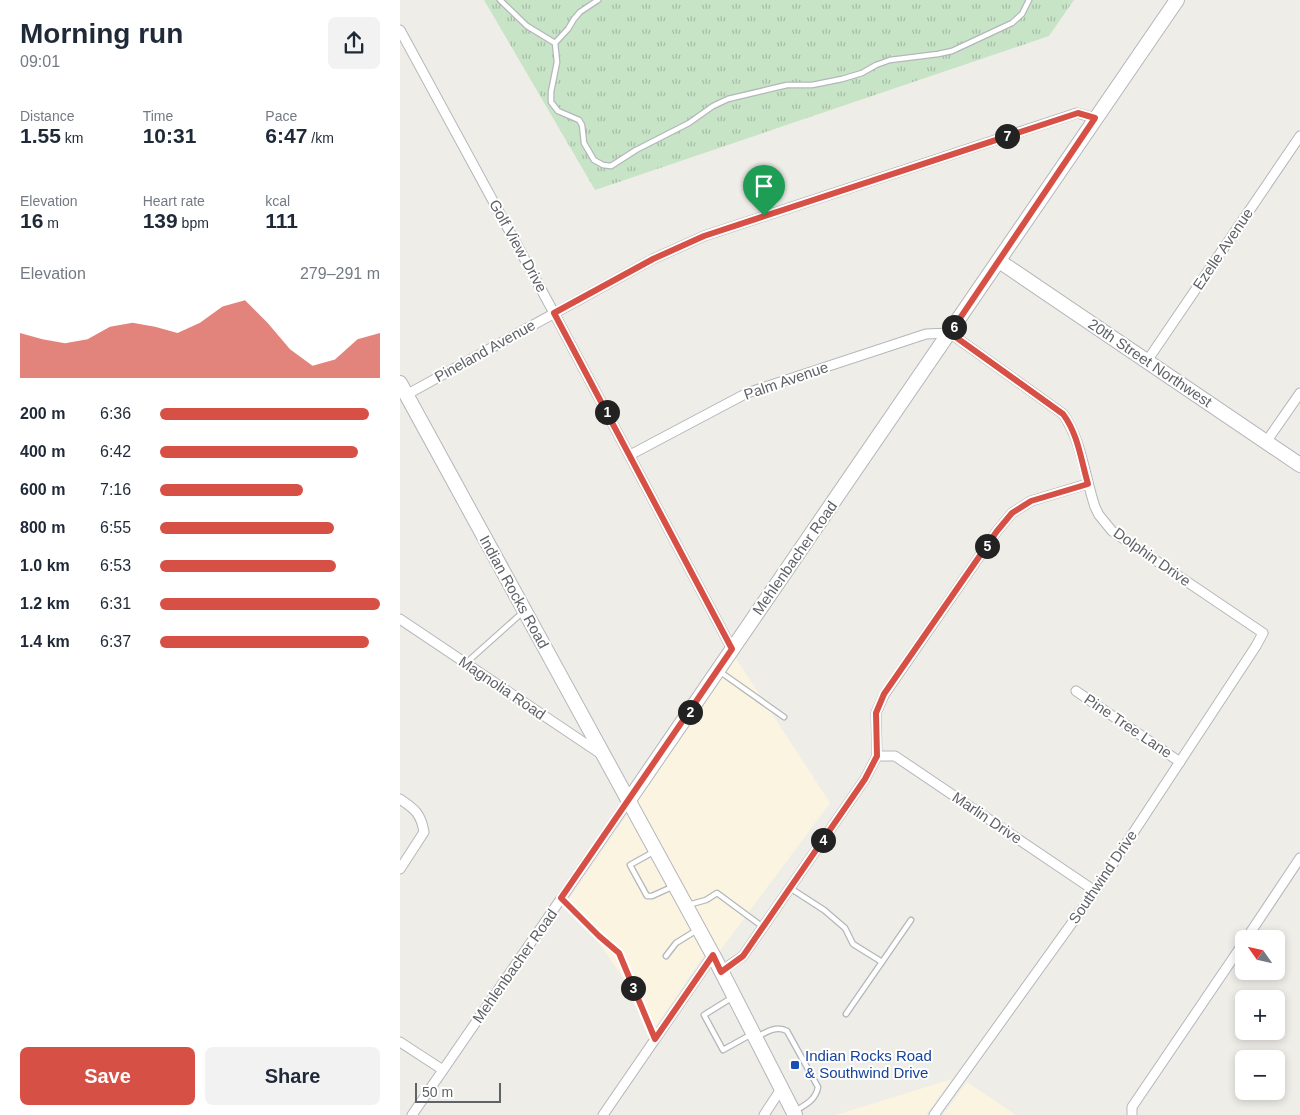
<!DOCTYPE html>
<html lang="en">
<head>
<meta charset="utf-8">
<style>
  body { margin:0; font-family:Arial,sans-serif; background:#f2f2f3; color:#1f2937; height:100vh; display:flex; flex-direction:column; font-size:19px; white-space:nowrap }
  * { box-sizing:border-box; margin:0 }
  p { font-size:16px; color:#747a83 }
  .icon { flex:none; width:28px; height:28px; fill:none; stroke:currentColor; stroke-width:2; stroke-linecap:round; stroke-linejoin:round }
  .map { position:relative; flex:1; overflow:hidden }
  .panel { display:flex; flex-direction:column; background:#fff; width:400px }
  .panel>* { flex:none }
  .needle { width:32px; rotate:304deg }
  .fabs { position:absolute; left:835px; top:930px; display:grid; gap:10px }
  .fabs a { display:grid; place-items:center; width:50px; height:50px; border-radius:8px; background:#fff; box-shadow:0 2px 8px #0003; font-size:25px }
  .scale { position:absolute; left:15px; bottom:12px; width:86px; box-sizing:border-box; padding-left:5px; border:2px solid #5f6266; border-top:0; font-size:14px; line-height:18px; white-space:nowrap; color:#5f6266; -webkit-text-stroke:4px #fff; paint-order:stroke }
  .pin { position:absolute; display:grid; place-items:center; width:42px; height:42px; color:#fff; margin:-51px -21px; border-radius:50% 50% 50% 0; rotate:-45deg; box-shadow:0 0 5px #0007 }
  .pin .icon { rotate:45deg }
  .km { position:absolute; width:25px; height:25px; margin:-12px; border-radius:50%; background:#222; color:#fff; font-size:14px; line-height:25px; text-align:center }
  .round { display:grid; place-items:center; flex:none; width:52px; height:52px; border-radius:8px; background:#f2f2f3 }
  .overview { display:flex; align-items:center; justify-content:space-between; height:85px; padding:0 20px }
  h1 { font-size:28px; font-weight:800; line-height:38px }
  .stats { display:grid; grid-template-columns:repeat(3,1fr); gap:8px; height:85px; padding:5px 20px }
  .stats div { display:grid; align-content:center }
  .stats b { font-size:21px; font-weight:800 }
  .stats small { font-size:14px; font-weight:400 }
  .stats p { font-size:14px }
  .chart { height:140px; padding:10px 20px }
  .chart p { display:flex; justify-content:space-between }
  .chart svg { width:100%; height:90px; margin-top:5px; fill:#d75046; opacity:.7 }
  .cta { display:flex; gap:10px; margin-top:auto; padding:10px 20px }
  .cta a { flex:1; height:58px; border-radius:8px; background:#d75046; color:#fff; font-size:20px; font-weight:800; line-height:58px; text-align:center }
  .cta a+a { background:#f2f2f3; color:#1f2937 }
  ul { padding:0 20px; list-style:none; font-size:16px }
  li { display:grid; grid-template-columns:80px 60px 1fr; align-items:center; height:38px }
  li i { height:12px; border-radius:6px; background:#d75046 }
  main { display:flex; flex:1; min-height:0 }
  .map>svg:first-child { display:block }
  .commercial { fill:#fbf4e1 }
  .grass { fill:url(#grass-tufts) }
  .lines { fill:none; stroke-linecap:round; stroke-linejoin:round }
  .lane-casing { stroke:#b4b7ba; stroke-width:7 }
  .street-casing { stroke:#b4b7ba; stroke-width:11 }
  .secondary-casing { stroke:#b4b6ba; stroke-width:16 }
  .lane { stroke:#fff; stroke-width:4.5 }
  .street { stroke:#fff; stroke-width:9 }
  .secondary { stroke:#fff; stroke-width:14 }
  .route-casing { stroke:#fff; stroke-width:10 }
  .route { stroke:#d75046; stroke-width:6 }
  .transit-dot { fill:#1a4fb4; stroke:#fff; stroke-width:2 }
  .labels { text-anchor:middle; stroke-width:4; stroke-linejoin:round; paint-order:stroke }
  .street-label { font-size:15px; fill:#5f6266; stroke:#fff }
  .transit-label { font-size:15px; fill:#164399; stroke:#fff; text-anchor:start }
</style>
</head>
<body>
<main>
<section class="panel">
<div class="overview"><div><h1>Morning run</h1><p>09:01</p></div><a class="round"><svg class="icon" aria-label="share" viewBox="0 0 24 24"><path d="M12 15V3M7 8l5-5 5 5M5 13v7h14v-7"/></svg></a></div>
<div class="stats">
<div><p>Distance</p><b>1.55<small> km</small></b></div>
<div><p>Time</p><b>10:31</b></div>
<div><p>Pace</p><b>6:47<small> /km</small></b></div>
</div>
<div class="stats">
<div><p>Elevation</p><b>16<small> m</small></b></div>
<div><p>Heart rate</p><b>139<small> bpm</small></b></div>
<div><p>kcal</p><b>111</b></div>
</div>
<div class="chart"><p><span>Elevation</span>279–291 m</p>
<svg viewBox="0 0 160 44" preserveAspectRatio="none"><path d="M0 44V22L10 25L20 27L30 25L40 19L50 17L60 19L70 22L80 17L90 9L100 6L110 17L120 30L130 38L140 35L150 25L160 22V44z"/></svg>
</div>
<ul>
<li><b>200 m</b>6:36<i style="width:95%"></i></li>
<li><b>400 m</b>6:42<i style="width:90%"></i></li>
<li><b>600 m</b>7:16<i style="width:65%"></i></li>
<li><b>800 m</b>6:55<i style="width:79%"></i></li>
<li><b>1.0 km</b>6:53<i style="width:80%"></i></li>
<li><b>1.2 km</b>6:31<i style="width:100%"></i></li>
<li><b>1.4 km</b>6:37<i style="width:95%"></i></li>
</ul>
<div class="cta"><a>Save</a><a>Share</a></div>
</section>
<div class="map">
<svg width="900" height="1115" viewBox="0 0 900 1115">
  <defs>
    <pattern id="grass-tufts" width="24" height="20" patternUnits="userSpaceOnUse" patternTransform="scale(1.25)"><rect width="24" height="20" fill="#c7e4c7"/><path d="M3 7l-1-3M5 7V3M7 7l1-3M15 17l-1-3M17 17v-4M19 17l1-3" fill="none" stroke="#a5bca5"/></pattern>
  </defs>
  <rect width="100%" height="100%" fill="#efede8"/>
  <g class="commercial">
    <polygon points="335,657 430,803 319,952 237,801"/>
    <polygon points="229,812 305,954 256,1026 169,899"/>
    <polygon points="552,1079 526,1115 436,1115"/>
    <polygon points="567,1082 616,1115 543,1115"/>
  </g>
  <polygon class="grass" points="84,0 674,0 649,36 195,190"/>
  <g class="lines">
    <defs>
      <g id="lane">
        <polyline points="100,0 127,26 155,43 157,62 151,92 151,102 158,111 179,120 182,125 184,143 194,160 203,165 211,166 236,150 289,123 313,106 328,99 387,85 412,85 442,79 462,73 476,65 490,60 538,54 552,51 612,23 622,14 629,0"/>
        <polyline points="155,43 168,29 174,19 180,12 198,0"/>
        <polyline points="66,663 123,612"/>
        <polyline points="319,671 384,717"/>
        <polyline points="255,851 230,865 247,896 252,896 274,886"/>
        <polyline points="390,888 424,910 445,928 453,944 482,962 446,1014"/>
        <polyline points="161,899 199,936 219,953 255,1039"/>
        <polyline points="288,905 306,900 317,893 363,927"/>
        <polyline points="266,956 276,943 297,930"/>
        <polyline points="482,962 511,920"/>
        <polyline points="333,997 304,1015 323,1050 350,1035"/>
        <path d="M357,1037C366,1032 377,1025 387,1031L418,1087C416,1100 405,1105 395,1111"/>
      </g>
      <g id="street">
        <polyline points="0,30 154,313 332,649"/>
        <polyline points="747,361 900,136"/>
        <polyline points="6,395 253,259 304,236 677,113 695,118"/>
        <polyline points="866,442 900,393"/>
        <path d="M230,455L347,393L526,334L550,333L663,414C681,439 685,477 695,507L699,515L712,531L863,633L856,646L695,891L534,1115"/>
        <polyline points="0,619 201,754"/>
        <polyline points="676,691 780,762"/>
        <polyline points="477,756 495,756 695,891"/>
        <path d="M0,799C15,809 21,814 24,832L0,869"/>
        <polyline points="846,939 900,858"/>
        <polyline points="321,971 343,956 465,779 477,756 476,713 484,695 597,531 612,513 631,501 687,484"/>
        <polyline points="0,1042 43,1070"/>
        <polyline points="12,1115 229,800"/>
        <polyline points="203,1115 313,955"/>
        <polyline points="364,1115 381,1089"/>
        <polyline points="732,1115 732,1107 844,942"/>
      </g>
      <g id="secondary">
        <polyline points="599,261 900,465"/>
        <polyline points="0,383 313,955 395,1115"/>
        <polyline points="229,800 777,0"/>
      </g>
    </defs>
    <use href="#lane" class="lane-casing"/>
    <use href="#street" class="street-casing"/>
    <use href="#secondary" class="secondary-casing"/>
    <use href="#lane" class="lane"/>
    <use href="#street" class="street"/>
    <use href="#secondary" class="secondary"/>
  </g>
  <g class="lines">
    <defs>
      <path id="route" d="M678,113L695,118L550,333L663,414C678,434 681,460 688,484L631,501L612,513L597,531L484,694L476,713L477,756L465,779L343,956L321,972L313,955L255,1039L219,953L199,936L161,898L332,649L154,313L253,259L304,236Z"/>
    </defs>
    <use href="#route" class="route-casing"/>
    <use href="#route" class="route"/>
  </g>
  <rect class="transit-dot" x="390" y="1060" width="10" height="10" rx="2.5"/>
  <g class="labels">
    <g class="street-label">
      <text transform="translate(118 246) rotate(61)" y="5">Golf View Drive</text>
      <text transform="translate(823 249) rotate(-56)" y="5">Ezelle Avenue</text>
      <text transform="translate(85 351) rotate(-29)" y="5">Pineland Avenue</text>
      <text transform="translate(750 363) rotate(34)" y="5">20th Street Northwest</text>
      <text transform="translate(386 381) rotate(-19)" y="5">Palm Avenue</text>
      <text transform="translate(752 557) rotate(35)" y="5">Dolphin Drive</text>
      <text transform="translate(395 558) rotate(-55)" y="5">Mehlenbacher Road</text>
      <text transform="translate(114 592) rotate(61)" y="5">Indian Rocks Road</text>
      <text transform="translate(102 688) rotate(34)" y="5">Magnolia Road</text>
      <text transform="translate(728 726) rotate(34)" y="5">Pine Tree Lane</text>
      <text transform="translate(587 818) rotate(34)" y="5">Marlin Drive</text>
      <text transform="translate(703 877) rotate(-56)" y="5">Southwind Drive</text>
      <text transform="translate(115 966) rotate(-55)" y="5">Mehlenbacher Road</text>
    </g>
    <g class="transit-label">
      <text x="405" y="1061">Indian Rocks Road<tspan x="405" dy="17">&amp; Southwind Drive</tspan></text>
    </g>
  </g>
</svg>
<div class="fabs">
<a><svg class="needle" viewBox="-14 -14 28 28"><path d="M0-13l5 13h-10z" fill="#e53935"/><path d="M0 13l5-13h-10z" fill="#747a83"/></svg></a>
<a>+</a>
<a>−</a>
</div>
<div class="scale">50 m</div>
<div class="pin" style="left:364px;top:216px;background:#1e9e55"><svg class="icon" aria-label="arrive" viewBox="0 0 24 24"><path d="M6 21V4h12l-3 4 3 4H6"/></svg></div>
<b class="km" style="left:207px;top:412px">1</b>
<b class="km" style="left:290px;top:712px">2</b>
<b class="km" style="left:233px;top:988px">3</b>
<b class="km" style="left:423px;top:840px">4</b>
<b class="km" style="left:587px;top:546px">5</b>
<b class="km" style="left:554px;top:327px">6</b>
<b class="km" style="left:607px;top:136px">7</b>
</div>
</main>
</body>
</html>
